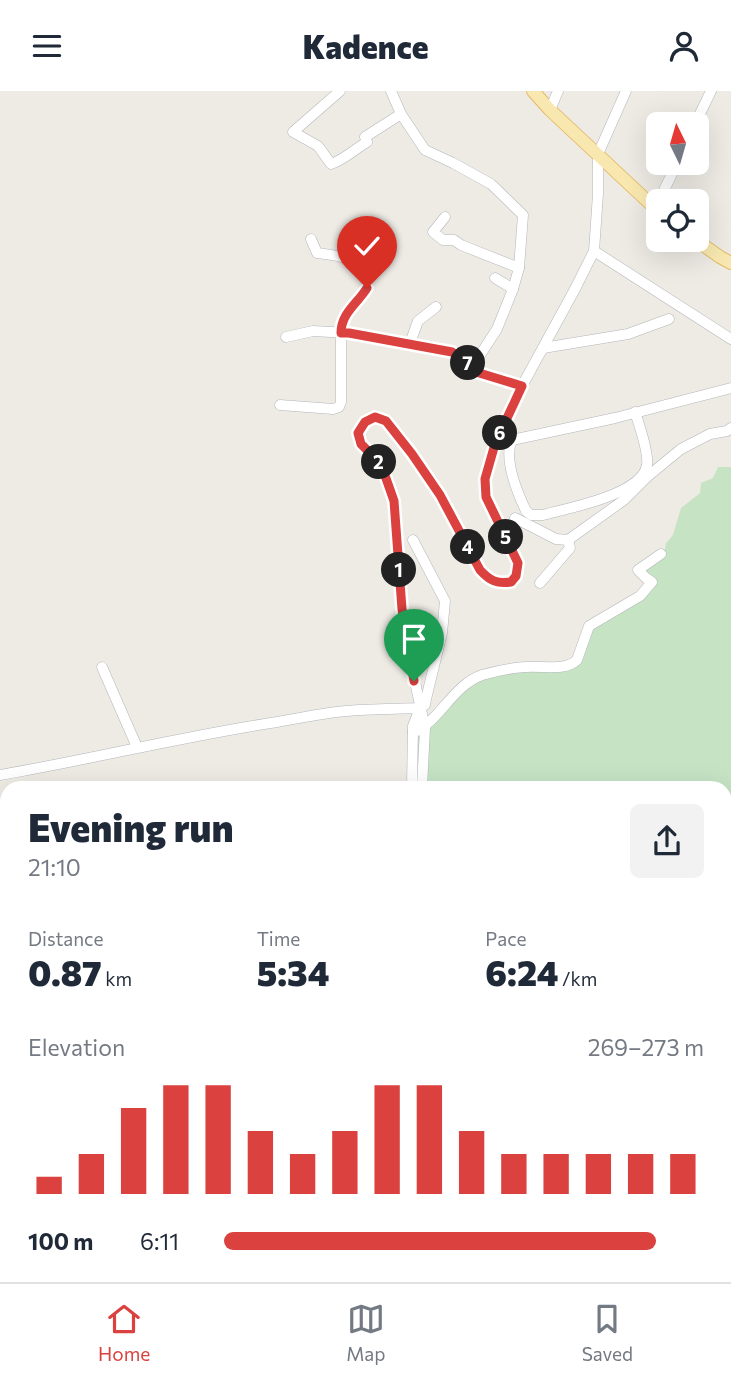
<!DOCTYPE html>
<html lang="en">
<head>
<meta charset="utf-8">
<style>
  body { margin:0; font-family:Commissioner,sans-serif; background:#f2f2f3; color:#1f2937; height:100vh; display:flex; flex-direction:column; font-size:26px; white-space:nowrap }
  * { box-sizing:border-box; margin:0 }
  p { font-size:23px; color:#747a83 }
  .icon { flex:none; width:38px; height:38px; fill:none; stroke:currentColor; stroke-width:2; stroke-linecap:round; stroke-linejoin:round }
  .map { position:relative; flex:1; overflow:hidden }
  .sheet { position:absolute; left:0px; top:690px; width:732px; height:502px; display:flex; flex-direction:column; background:#fff; border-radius:21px 21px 0 0; box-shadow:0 7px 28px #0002 }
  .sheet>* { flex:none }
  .needle { width:46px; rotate:355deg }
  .buttons { position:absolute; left:646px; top:21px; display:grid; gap:14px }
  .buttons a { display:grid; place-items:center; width:63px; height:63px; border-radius:10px; background:#fff; box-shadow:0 7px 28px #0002; font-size:35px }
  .pin { position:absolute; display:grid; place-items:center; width:60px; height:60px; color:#fff; margin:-72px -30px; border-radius:50% 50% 50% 0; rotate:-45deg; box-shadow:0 0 7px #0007 }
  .pin .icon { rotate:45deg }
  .km { position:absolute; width:35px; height:35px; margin:-18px; border-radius:50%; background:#222; color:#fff; font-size:19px; line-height:35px; text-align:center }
  .round { display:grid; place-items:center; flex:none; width:74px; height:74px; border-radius:10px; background:#f2f2f3 }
  .overview { display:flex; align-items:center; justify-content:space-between; height:119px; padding:0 28px }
  h1 { font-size:38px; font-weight:800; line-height:52px }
  .figures { display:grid; grid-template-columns:repeat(3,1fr); gap:10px; height:119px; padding:7px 28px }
  .figures div { display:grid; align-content:center }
  .figures b { font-size:35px; font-weight:800 }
  .figures small { font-size:19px; font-weight:400 }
  .figures p { font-size:19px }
  .chart { height:196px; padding:14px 28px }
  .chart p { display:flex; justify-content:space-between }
  .chart svg { width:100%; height:126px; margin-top:7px; stroke:#da413f; stroke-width:6 }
  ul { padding:0 28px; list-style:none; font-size:23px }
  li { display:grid; grid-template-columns:112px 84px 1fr; align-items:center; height:52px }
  li i { height:18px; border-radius:9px; background:#da413f }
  header { display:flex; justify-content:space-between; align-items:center; height:91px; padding:0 28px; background:#fff; font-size:32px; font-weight:800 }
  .menu { display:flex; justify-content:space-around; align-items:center; height:98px; border-top:2px solid #e0e1e3; background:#fff; font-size:19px; color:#747a83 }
  .menu a { display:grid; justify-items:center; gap:4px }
  .menu .active { color:#da413f }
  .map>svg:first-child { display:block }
  .green { fill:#c6e3c4 }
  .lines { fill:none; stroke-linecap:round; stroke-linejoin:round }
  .minor-casing { stroke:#b2b5b9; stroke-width:11 }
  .major-casing { stroke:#e5ba67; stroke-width:14 }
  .minor { stroke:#fff; stroke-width:10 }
  .major { stroke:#f8e8b0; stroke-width:12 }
  .route-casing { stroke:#fff; stroke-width:14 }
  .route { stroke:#da413f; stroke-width:9 }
</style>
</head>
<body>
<header><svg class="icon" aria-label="menu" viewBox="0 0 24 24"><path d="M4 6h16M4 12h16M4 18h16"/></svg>Kadence<svg class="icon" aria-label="person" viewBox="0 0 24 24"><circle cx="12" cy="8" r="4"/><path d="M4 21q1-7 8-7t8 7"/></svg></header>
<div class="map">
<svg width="731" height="1191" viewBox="0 0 731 1191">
  <rect width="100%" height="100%" fill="#eeebe5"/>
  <g class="green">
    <polygon points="718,376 731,376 731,762 725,771 724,696 412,696 413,642 485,583 571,574 589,535 652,491 638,479 658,466 665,458 666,452 673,444 681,417 700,402 701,392 713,387"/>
    <polygon points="132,1185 328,1185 330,1191 132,1191"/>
  </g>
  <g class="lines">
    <defs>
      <g id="minor">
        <path d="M340,0L293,41L318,55L331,73C344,69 355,58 367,51L365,46L401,23"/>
        <polyline points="391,0 401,23 425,59 453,72 491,93 523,124 519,177 513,198 497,238 473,275 476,281 522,295"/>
        <polyline points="550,19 558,0"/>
        <polyline points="695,33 711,0"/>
        <polyline points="659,110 677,72"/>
        <polyline points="445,126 433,141 443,149 454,149 461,154 519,177"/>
        <polyline points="594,160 731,248"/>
        <polyline points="495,187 513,198"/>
        <polyline points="286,246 313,240 349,242 452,261 473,275"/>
        <polyline points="410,252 418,230 436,216"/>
        <polyline points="543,257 628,243 669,228"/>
        <path d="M280,314L333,318L339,316L341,311V236L349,218L363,204L367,197V185C346,163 345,166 317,162L311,148"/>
        <path d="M635,321C639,333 649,362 647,374C642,404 568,417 543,424H531L526,420C518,403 503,368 512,349L615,327L731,297"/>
        <polyline points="515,427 556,448 568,449 624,409 647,386 681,358 710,343 727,340 731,337"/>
        <polyline points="540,492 570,457 568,449"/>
        <polyline points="102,576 137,656"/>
        <path d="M413,642C441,629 452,595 482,584C496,580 511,577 525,576C542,574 564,581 577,569L589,535L640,505L652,491L646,487L638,479L661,463"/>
        <path d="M0,684C93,668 184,645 277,631C300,627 323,622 346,620C370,618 395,618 420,617"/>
        <polyline points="412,696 413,635 420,617 425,614 426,608 442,542 445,510 413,449"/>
        <path d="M422,696L425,637L407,554L399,488L394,410L381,373L361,353L358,342L365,331L375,326L386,330L412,364L440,404L480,479C490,490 496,493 511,491L516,485L518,472L487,406L485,388L495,353L522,295L575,198L594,160L598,103V63L626,0"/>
        <polyline points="478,1185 479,1191"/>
        <polyline points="707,1185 710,1191"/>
        <polyline points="719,1185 721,1191"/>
      </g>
      <g id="major">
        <polyline points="533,0 550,19 658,120"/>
        <polyline points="696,149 720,166 731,172"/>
      </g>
    </defs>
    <use href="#minor" class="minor-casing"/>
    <use href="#major" class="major-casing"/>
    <use href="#minor" class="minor"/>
    <use href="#major" class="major"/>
  </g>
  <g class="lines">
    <defs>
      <path id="route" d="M367,197C358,212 341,222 341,242H349L452,261L473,275L476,281L522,295L495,353L485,388L486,406L518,472L516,485L511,491C497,493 490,490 480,479L440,404L412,363L386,330L375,326L365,331L358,342L361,353L381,373L394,410L402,518L414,590"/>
    </defs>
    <use href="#route" class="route-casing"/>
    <use href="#route" class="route"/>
  </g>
</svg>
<div class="buttons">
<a><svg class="needle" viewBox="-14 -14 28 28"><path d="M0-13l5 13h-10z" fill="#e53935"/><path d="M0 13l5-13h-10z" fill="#747a83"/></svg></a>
<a><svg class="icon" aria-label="locate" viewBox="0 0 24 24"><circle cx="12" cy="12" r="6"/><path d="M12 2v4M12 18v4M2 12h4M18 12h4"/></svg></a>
</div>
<div class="pin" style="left:414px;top:590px;background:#1e9e55"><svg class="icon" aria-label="arrive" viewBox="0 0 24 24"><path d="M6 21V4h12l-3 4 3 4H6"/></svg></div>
<div class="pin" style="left:367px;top:197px;background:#d93025"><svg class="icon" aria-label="check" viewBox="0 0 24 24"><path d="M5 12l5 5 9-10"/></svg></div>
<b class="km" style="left:399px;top:479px">1</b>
<b class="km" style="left:379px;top:371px">2</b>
<b class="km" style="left:468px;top:456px">4</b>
<b class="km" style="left:506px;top:446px">5</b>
<b class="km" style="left:500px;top:342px">6</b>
<b class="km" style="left:468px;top:272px">7</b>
<section class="sheet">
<div class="overview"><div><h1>Evening run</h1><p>21:10</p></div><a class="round"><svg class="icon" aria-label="share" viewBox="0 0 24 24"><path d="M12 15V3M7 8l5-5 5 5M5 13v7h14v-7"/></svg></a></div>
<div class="figures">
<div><p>Distance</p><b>0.87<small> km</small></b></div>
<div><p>Time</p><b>5:34</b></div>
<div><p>Pace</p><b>6:24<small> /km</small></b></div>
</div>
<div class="chart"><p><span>Elevation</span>269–273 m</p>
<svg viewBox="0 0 160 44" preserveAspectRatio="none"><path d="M5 44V38M15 44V30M25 44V14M35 44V6M45 44V6M55 44V22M65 44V30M75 44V22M85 44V6M95 44V6M105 44V22M115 44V30M125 44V30M135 44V30M145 44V30M155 44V30"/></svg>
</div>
<ul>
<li><b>100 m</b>6:11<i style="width:90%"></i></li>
</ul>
</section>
</div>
<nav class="menu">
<a class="active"><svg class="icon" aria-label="home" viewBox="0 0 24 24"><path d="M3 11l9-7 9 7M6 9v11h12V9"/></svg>Home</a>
<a><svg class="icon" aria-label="map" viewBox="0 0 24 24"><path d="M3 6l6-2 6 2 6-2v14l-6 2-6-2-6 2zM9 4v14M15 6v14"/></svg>Map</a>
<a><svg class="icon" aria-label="saved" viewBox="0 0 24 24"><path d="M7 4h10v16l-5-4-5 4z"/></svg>Saved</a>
</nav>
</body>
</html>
